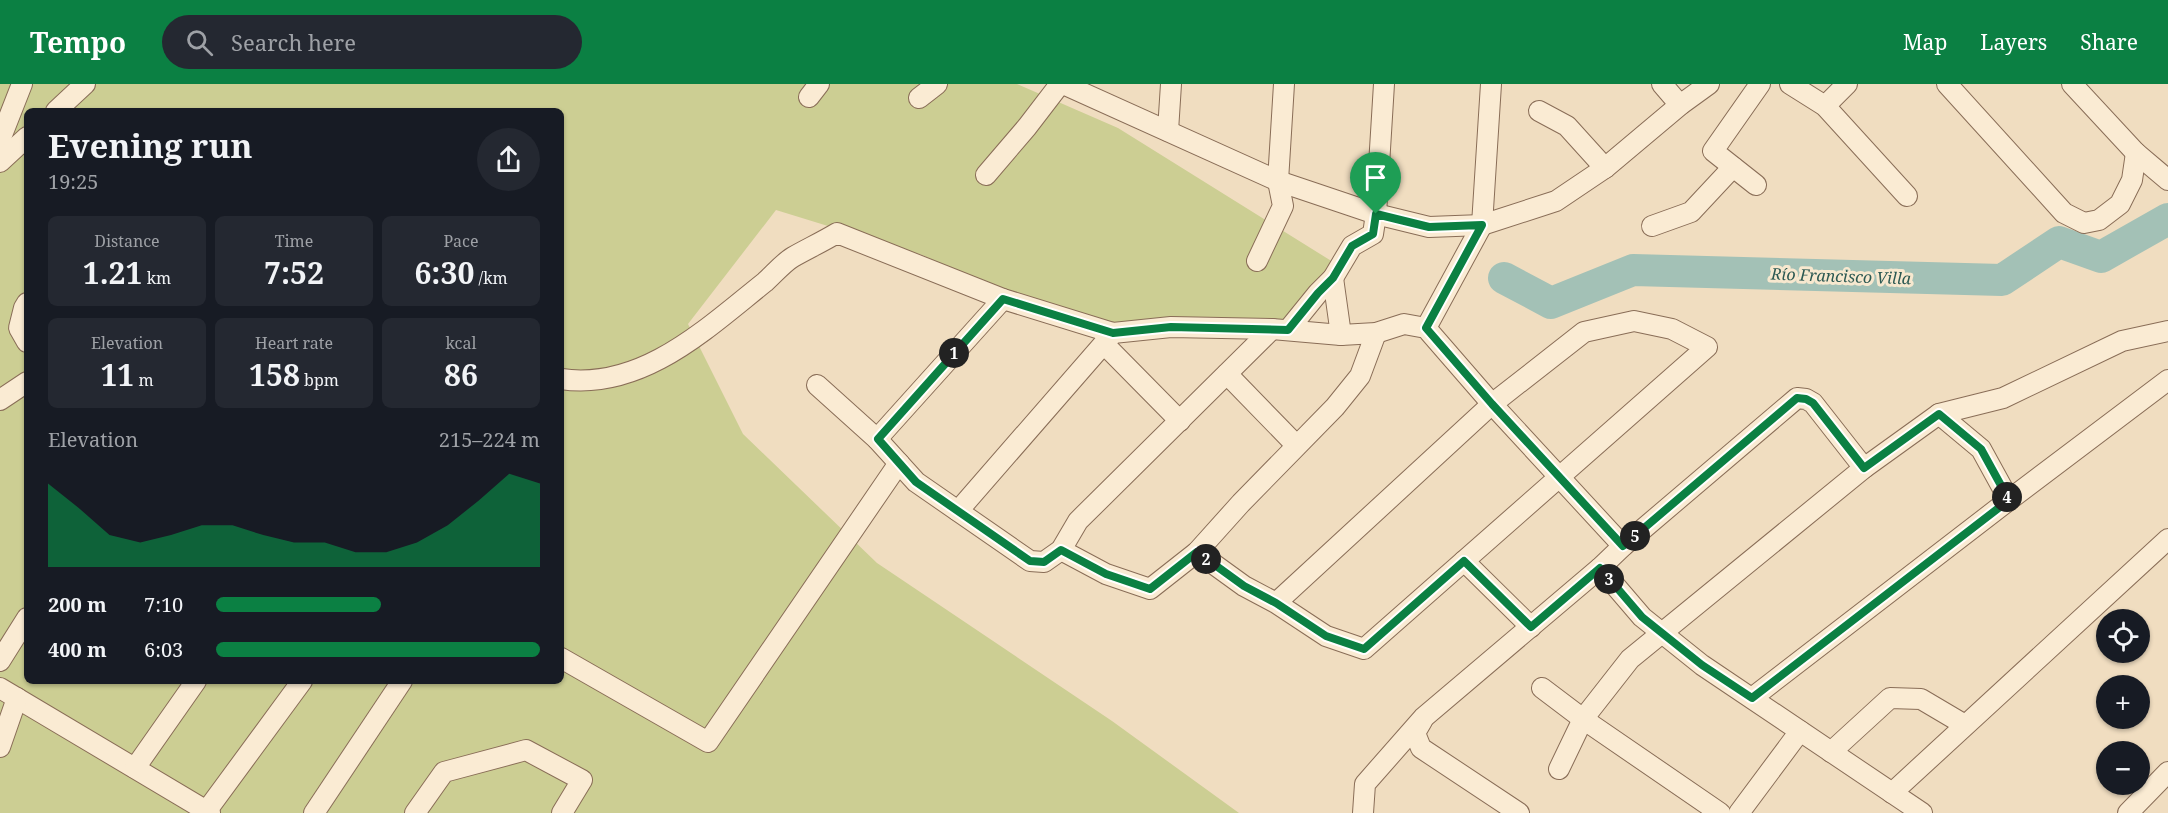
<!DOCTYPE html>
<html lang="en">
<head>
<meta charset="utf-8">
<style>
  body { margin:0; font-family:"Noto Serif",serif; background:#242831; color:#f1f3f6; height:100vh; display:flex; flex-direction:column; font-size:22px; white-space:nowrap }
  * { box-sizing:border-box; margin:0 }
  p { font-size:20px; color:#9ea1a6 }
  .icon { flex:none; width:33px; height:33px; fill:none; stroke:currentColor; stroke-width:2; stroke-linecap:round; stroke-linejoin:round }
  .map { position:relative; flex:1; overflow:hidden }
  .side { position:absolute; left:24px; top:24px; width:540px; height:576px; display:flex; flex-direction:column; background:#171b24; border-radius:9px; box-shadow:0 2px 4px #0004 }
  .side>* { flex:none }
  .fabs { position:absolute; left:2096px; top:525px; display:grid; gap:12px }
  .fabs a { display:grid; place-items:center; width:54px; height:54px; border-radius:50%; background:#171b24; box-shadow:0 2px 4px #0004; font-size:30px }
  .pin { position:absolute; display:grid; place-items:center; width:51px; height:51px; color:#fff; margin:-62px -26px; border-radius:50% 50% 50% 0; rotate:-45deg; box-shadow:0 0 6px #0007 }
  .pin .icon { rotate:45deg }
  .km { position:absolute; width:30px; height:30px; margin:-15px; border-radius:50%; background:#222; color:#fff; font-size:16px; line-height:30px; text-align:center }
  .round { display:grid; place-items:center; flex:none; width:63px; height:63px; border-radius:32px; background:#242831 }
  .head { display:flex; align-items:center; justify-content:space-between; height:102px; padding:0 24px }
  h1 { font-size:33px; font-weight:700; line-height:45px }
  .figures { display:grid; grid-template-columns:repeat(3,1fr); gap:9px; height:102px; padding:6px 24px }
  .figures div { display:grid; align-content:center; border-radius:9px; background:#242831; text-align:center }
  .figures b { font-size:30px; font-weight:700 }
  .figures small { font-size:16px; font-weight:400 }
  .figures p { font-size:16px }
  .chart { height:168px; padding:12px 24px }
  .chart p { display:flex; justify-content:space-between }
  .chart svg { width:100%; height:108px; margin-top:6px; fill:#0b8043; opacity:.7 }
  ul { padding:0 24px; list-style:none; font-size:20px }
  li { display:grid; grid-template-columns:96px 72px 1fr; align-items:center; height:45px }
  li i { height:15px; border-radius:8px; background:#0b8043 }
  header { display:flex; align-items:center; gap:36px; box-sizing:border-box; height:84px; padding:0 30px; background:#0b8043; color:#fff }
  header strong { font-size:28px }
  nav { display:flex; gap:33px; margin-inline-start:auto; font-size:21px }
  .search { width:420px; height:54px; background:#242831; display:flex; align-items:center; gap:15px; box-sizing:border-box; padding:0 21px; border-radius:33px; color:#9ea1a6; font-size:22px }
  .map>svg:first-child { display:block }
  .green { fill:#ccce93; fill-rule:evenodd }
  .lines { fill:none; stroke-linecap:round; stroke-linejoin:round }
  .river { stroke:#a3c1b6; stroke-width:32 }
  .minor-casing { stroke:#896d57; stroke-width:22 }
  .minor { stroke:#faebd3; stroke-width:20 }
  .route-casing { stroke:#fff; stroke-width:12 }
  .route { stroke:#0b8043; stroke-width:8 }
  .labels { text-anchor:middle; stroke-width:6; stroke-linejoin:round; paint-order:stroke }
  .water-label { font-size:16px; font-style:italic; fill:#2b5852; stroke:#f7e8cf }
</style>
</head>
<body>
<header>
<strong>Tempo</strong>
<div class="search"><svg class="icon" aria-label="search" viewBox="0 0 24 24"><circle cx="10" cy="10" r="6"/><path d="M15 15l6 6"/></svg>Search here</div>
<nav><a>Map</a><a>Layers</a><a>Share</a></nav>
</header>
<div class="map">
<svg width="2168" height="729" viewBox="0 0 2168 729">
  <rect width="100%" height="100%" fill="#f0ddc0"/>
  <path class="green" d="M0,0H1017L1118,44L1333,178L1274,254L1108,247L1011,211L922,171L776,126L688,240L743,350L877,479L1112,637L1239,729H0ZM27,27H561V597H27Z"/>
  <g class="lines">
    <polyline class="river" points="1504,194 1551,219 1633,186 2002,196 2059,158 2101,173 2168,135"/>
    <defs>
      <g id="minor">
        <polyline points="1063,0 1278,97 1376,130 1429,143 1482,141 1556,117 1605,84 1680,21 1709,0"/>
        <polyline points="1662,0 1680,21"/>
        <polyline points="1790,0 1825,22 1907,112"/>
        <polyline points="1947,0 2064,129 2084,139 2099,136 2120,120 2132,96 2136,69"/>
        <polyline points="2072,0 2136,69 2168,96"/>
        <polyline points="809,13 819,0"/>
        <polyline points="919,14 937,0"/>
        <polyline points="1825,22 1847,0"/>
        <polyline points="56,27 85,0"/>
        <polyline points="1539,27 1567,42 1605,84"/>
        <polyline points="1168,47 1171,0"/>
        <polyline points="0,56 22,0"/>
        <polyline points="0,78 27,53"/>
        <polyline points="986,91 1027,43 1060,0"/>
        <polyline points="1756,101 1713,67 1760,0"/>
        <polyline points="1652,142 1691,128 1733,83"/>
        <polyline points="1257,177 1283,122 1278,97 1284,0"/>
        <polyline points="1333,194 1341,251"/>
        <polyline points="27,219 24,224 19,244 27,258"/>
        <polyline points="1426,244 1482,141 1491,0"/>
        <polyline points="1288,246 1318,209 1333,194 1352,162 1373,150 1376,130 1384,0"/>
        <polyline points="1104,260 1180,337"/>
        <polyline points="1227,290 1296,361"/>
        <path d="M561,295C642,307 707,244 765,198C774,190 783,179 793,173C807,165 822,158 837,149L1003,215L1113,249L1171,243L1272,245L1341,251L1376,249L1404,240L1426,244L1492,320L1623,462"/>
        <polyline points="817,301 877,355 916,398 1030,477 1044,478 1061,466 1078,437 1272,245"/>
        <polyline points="0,316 27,298"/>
        <polyline points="1939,330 1981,365 2009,416"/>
        <polyline points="877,355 1003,215"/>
        <polyline points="958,427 1113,249"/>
        <polyline points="1061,466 1106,490 1150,505 1197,468 1241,419 1335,323 1360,292 1376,249"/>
        <polyline points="1197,468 1244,502 1276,519 1326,552 1364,565 1707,263 1672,245 1634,237 1584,248 1492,320 1276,519"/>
        <polyline points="1464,477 1531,543"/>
        <polyline points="1600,484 1642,533 1702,581 1922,729"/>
        <polyline points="561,574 708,658 899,379"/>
        <polyline points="0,577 27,534"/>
        <polyline points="0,604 210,729"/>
        <polyline points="1542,604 1583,635 1720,729"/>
        <polyline points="1752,614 2009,416 2168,296"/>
        <polyline points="1422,637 1415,649 1421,664 1519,729"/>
        <polyline points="0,663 17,614"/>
        <polyline points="1831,668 1890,614 1921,615 1965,641"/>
        <polyline points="135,684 196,597"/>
        <polyline points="1559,685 1583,635 1630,575 1864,384 1939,330 2003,314 2122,257 2168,247"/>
        <polyline points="1892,709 2168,455"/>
        <polyline points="205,729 302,597"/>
        <polyline points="314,729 402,597"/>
        <polyline points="415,729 444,688 526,666 582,696 562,729"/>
        <polyline points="1363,729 1365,700 1423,634 1600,484 1623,462 1797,314 1806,315 1813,319 1864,384"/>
        <polyline points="1739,729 1800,647"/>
        <polyline points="2128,729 2168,688"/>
      </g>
    </defs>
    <use href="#minor" class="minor-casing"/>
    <use href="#minor" class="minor"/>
  </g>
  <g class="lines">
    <defs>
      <polygon id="route" points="1376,130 1429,143 1482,141 1426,244 1492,320 1623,462 1797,314 1806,315 1813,319 1864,384 1939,330 1981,365 2009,416 1752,614 1702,581 1642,533 1600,484 1531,543 1464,477 1364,565 1326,552 1276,519 1244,502 1197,468 1150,505 1106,490 1061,466 1044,478 1030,477 916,398 878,355 1003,215 1113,249 1171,243 1288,246 1318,209 1333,194 1352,162 1373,150"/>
    </defs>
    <use href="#route" class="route-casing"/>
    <use href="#route" class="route"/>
  </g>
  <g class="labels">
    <g class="water-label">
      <text transform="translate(1841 192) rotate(2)" y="6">Río Francisco Villa</text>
    </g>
  </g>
</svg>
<div class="fabs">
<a><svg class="icon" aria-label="locate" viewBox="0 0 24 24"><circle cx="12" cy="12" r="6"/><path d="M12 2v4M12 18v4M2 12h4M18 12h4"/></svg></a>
<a>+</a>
<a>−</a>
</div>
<div class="pin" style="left:1376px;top:130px;background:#1e9e55"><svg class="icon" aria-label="arrive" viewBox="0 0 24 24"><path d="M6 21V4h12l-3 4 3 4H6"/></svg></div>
<b class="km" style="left:954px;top:269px">1</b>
<b class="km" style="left:1206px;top:475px">2</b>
<b class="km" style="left:1609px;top:495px">3</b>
<b class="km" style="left:2007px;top:413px">4</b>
<b class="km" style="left:1635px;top:452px">5</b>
<section class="side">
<div class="head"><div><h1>Evening run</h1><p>19:25</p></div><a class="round"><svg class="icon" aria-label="share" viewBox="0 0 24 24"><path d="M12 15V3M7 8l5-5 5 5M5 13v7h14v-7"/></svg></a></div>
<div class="figures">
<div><p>Distance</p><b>1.21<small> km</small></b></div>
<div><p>Time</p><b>7:52</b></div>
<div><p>Pace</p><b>6:30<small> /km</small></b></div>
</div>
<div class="figures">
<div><p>Elevation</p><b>11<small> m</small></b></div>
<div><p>Heart rate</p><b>158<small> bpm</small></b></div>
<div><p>kcal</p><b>86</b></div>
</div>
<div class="chart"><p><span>Elevation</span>215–224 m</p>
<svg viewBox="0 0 160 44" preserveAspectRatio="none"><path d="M0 44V10L10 20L20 31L30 34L40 31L50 27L60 27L70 31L80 34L90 34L100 38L110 38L120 34L130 27L140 17L150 6L160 10V44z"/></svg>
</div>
<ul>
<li><b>200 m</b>7:10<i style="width:51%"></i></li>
<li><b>400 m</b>6:03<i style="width:100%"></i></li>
</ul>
</section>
</div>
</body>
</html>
